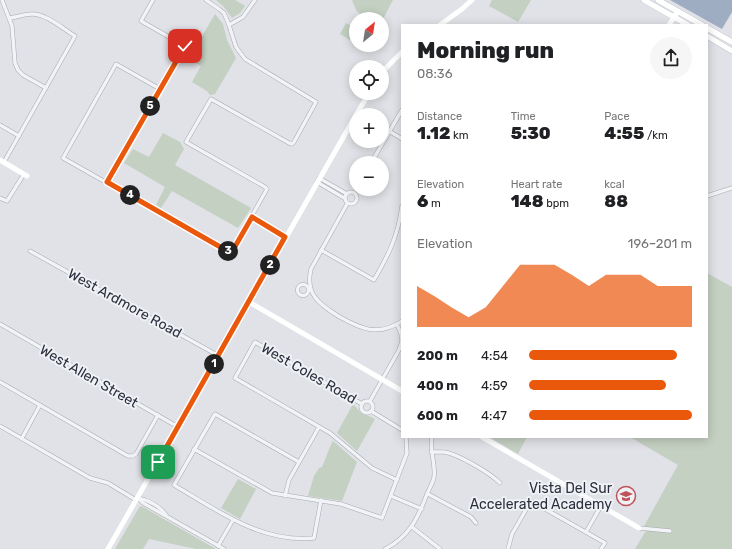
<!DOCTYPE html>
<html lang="en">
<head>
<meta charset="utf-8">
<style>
  body { margin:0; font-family:Rubik,sans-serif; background:#f6f6f6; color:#202124; height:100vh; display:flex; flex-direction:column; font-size:15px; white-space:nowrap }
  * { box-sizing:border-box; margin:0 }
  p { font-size:13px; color:#757577 }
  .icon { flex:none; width:22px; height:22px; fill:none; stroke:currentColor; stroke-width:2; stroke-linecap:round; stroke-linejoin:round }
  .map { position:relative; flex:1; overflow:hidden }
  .side { position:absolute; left:401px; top:24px; width:307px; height:414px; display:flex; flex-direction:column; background:#fff; border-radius:0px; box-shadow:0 2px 10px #0003 }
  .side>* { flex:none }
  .needle { width:26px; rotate:30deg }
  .buttons { position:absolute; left:349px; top:12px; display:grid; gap:8px }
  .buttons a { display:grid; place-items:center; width:40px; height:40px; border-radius:50%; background:#fff; box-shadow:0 2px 10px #0003; font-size:20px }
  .pin { position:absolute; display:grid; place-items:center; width:34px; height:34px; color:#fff; margin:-17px; border-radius:8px; box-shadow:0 2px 6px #0006 }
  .km { position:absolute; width:20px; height:20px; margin:-10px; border-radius:50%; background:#222; color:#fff; font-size:11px; line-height:20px; text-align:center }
  .round { display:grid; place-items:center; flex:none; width:42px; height:42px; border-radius:21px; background:#f6f6f6 }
  .overview { display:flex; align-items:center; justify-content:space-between; height:68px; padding:0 16px }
  h1 { font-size:22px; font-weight:800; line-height:30px }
  .figures { display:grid; grid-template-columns:repeat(3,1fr); gap:6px; height:68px; padding:4px 16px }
  .figures div { display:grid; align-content:center }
  .figures b { font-size:17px; font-weight:800 }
  .figures small { font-size:11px; font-weight:400 }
  .figures p { font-size:11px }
  .chart { height:112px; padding:8px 16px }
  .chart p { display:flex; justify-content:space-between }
  .chart svg { width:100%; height:72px; margin-top:4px; fill:#ea580c; opacity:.7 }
  ul { padding:0 16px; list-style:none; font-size:13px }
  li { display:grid; grid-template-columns:64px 48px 1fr; align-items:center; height:30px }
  li i { height:10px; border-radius:5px; background:#ea580c }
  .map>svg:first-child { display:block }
  .green { fill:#c4d0c2 }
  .water { fill:#9fadc3 }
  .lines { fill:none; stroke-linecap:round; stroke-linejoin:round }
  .street-casing { stroke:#a6a9b1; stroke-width:4.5 }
  .primary-casing { stroke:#a1a6b2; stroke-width:6 }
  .street { stroke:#f2f3f6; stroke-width:3.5 }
  .secondary { stroke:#fff; stroke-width:5 }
  .primary { stroke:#fff; stroke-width:5.5 }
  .route-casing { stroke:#fff; stroke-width:8 }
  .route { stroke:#ea580c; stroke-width:5 }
  .labels { text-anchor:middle; stroke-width:4; stroke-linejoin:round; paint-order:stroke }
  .street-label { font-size:14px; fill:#2b2f3d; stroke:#eff1f5 }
  .poi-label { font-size:14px; fill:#2b2f3d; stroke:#eff1f5; text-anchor:end }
</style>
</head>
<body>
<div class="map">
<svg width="732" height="549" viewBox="0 0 732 549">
  <rect width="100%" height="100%" fill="#e0e2e7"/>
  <g class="green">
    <polygon points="216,0 235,0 245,6 240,13 232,18 224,7"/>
    <polygon points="352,0 393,0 382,21 382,19 365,19 356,10"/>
    <polygon points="492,0 531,0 518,22 489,6"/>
    <polygon points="215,14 223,24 227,40 236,58 215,94 210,95 207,91 192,82 201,66 185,57 188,50 194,50"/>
    <polygon points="346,23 356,29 356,40 350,40 340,34"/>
    <polygon points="163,133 180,142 184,149 175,165 251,208 238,228 172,191 161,208 156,205 165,187 124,163 133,149 149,157"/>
    <polygon points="707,273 732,287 732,549 635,549 647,529 644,526 678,465 630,437 707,437"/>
    <polygon points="353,404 360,412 375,419 357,451 337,433"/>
    <polygon points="489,437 527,437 518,454"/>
    <path d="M333,441L357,462L342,501L308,496L314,476L319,468L322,467C326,458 329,448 333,441Z"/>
    <polygon points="238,479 256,489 240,519 221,508"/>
    <polygon points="140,506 143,507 216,549 196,549 149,539 143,549 115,549"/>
  </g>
  <polygon class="water" points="670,0 732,0 732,12 722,29"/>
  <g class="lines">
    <defs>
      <g id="street">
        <polyline points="2,0 12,26 15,63 18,70 23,75 46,88"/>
        <polyline points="229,25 243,17 255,0"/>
        <polyline points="160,89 116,64 63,158 227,251 232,251 267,189 265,187 186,142 211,99 289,143 292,144 294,142 316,102 245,59 236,47 229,25 224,13 219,9 206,0"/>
        <polyline points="0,125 19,136"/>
        <polyline points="389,131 402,139"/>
        <path d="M4,162L75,36C63,29 47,14 32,14C25,14 17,17 10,18"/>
        <polyline points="371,163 402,110"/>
        <polyline points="319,178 347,194"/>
        <polyline points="107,182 185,46 141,21 153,0"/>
        <polyline points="317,182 344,198"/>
        <circle cx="351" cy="198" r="6"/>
        <polyline points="707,196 732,188"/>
        <polyline points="0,198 7,201 24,174"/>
        <path d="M347,204L311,269C305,294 319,304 338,316C361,329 378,337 402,321"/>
        <polyline points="252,217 285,237"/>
        <path d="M321,250L374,280C389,254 398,236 402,206"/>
        <polyline points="30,251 219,356"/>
        <circle cx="303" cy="290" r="5.5"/>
        <polyline points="0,324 178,427"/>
        <polyline points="397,324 401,334 402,340"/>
        <polyline points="0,382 128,456 133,456 136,454 158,415"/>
        <polyline points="370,401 399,350 402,341"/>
        <circle cx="367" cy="407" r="6"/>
        <polyline points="362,404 255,342 235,378 330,433 372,468 397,480"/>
        <polyline points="371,411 402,430"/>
        <polyline points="0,426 90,478 108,483 136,500"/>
        <polyline points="22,438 40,405"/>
        <polyline points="194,449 272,493 341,504 382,518 407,453 406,437"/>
        <path d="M431,452C435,452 440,452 444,452C458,454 490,473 500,483"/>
        <path d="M299,462L215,414L174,485C218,511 261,543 314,538L321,500"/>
        <polyline points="428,494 471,517 476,523"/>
        <polyline points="285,496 289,480 319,427"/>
        <polyline points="391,496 422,509"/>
        <polyline points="138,498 143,503 224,549"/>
        <path d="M138,498C148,500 160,506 166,515"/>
        <polyline points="412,527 440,549"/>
        <polyline points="639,528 670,531"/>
        <polyline points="586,532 601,506"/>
        <polyline points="218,546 233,520"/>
        <path d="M385,549C409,537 418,518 427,494C429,489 433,483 434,477C436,463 429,451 432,437"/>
        <polyline points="508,549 512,534 531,501 605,543 601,549"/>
      </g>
      <g id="primary">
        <polyline points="644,0 688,25"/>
        <polyline points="658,0 702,25"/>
        <polyline points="707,28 732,42"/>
        <polyline points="707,36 732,51"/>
      </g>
    </defs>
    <use href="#street" class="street-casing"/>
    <use href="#primary" class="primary-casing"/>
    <use href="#street" class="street"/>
    <g class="secondary">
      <polyline points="440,25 462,9 472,0"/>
      <polyline points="669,25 676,14"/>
      <polyline points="382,72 402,52"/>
      <polyline points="356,115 368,95 371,93"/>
      <polyline points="0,160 27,176"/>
      <polyline points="249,302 402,391"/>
      <polyline points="482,437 639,528"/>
      <polyline points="108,549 356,115"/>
    </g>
    <use href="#primary" class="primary"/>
  </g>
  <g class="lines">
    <defs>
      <polyline id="route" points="158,462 285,237 252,217 233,250 229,252 107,182 185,46"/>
    </defs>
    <use href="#route" class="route-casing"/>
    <use href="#route" class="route"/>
  </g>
  <defs>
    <symbol id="school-ring" viewBox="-11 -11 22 22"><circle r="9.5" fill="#eff1f5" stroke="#bf5358" stroke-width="1.5"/><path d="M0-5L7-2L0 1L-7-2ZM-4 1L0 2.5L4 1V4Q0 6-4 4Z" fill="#bf5358"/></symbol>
  </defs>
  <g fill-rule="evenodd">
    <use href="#school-ring" x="615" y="485" width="22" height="22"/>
  </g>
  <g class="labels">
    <g class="street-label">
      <text transform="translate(125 303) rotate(29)" y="5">West Ardmore Road</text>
      <text transform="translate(309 373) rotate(30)" y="5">West Coles Road</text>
      <text transform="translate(89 376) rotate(30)" y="5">West Allen Street</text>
    </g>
    <g class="poi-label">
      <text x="612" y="493">Vista Del Sur<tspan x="612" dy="16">Accelerated Academy</tspan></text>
    </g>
  </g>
</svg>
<div class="buttons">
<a><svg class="needle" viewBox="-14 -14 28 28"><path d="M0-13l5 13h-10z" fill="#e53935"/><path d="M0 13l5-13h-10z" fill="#757577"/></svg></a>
<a><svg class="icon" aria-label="locate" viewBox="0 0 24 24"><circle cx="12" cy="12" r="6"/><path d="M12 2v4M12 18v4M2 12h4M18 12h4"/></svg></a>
<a>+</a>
<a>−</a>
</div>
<div class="pin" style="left:158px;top:462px;background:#1e9e55"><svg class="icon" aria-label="arrive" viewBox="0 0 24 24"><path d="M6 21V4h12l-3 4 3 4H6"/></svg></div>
<div class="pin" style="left:185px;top:46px;background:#d93025"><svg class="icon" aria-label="check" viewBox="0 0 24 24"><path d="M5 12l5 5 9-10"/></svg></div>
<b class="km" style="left:214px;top:364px">1</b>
<b class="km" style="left:270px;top:265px">2</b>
<b class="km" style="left:228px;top:251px">3</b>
<b class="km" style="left:130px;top:195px">4</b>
<b class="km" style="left:150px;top:106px">5</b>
<section class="side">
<div class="overview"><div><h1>Morning run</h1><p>08:36</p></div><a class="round"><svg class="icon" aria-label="share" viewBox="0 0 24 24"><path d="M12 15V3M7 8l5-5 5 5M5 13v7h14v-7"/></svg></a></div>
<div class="figures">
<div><p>Distance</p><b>1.12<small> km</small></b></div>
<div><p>Time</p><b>5:30</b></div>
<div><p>Pace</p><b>4:55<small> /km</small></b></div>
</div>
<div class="figures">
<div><p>Elevation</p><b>6<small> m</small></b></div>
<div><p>Heart rate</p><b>148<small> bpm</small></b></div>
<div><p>kcal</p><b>88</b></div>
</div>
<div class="chart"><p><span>Elevation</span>196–201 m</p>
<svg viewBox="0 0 160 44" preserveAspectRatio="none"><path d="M0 44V19L10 25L20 32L30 38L40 32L50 19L60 6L70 6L80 6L90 12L100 19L110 12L120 12L130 12L140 19L150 19L160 19V44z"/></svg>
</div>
<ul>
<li><b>200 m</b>4:54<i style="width:91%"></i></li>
<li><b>400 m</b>4:59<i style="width:84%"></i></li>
<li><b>600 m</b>4:47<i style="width:100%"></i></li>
</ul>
</section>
</div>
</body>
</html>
